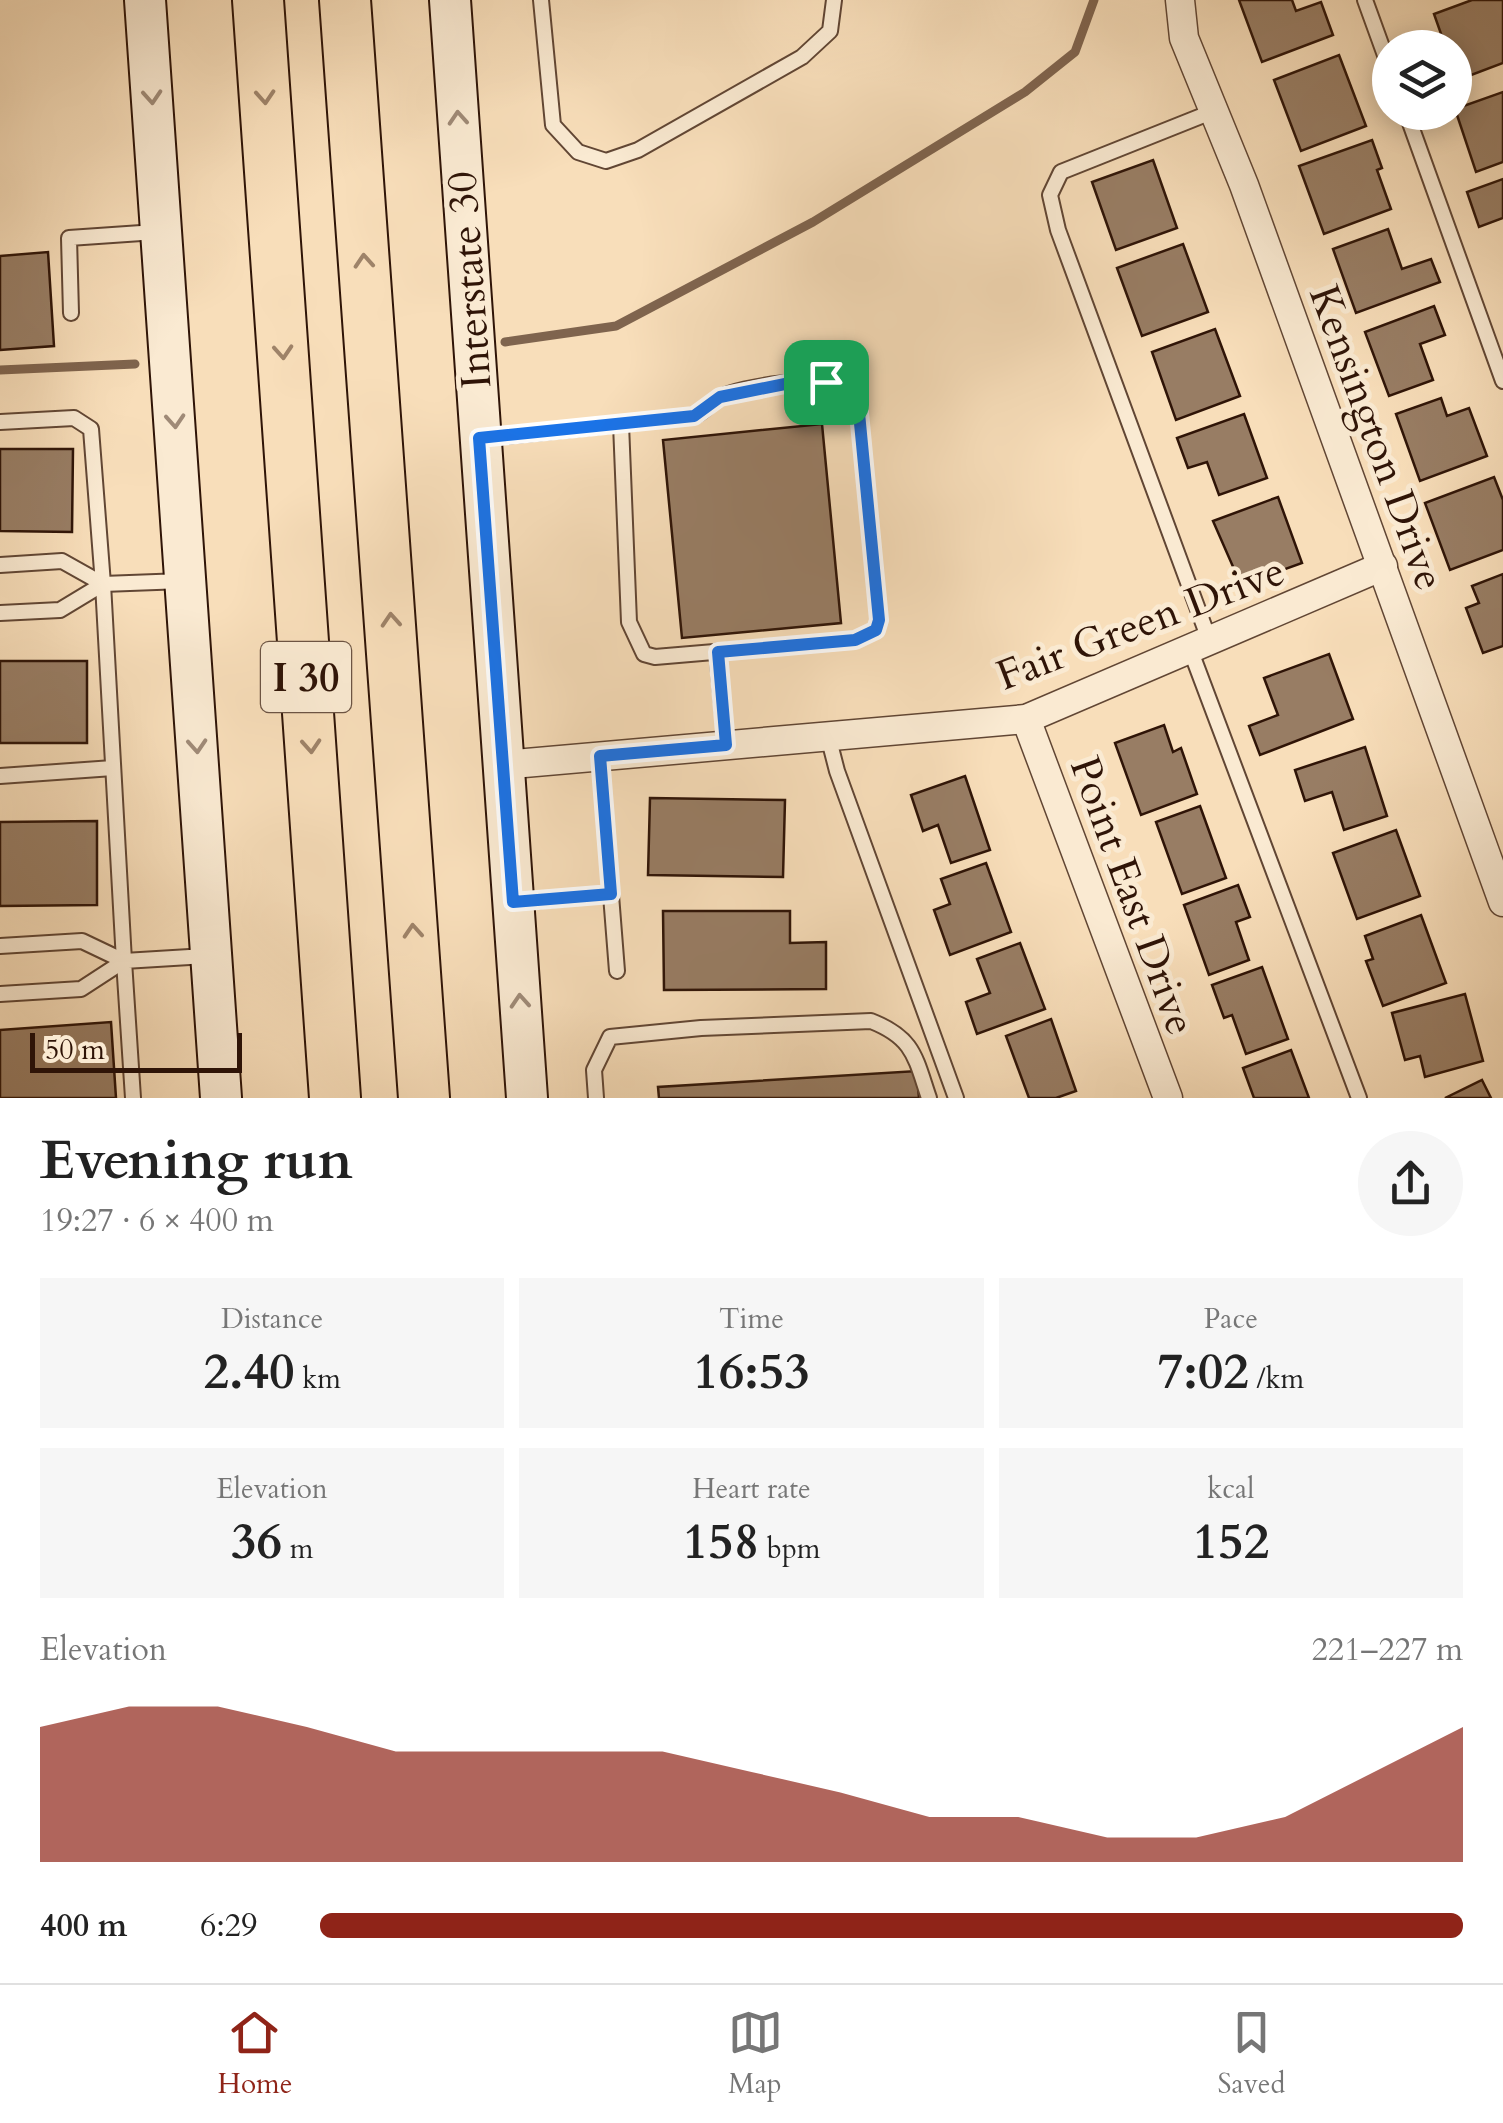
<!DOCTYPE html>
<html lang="en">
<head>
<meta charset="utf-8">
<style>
  body { margin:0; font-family:Cardo,serif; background:#f6f6f6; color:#222; height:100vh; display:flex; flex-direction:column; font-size:38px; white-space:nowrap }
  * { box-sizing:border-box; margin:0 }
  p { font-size:32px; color:#767676 }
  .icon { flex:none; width:55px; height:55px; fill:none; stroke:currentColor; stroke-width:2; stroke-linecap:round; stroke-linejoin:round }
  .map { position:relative; height:1098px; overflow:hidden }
  .details { display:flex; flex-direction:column; background:#fff; flex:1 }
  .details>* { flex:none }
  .tools { position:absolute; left:1372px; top:30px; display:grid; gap:20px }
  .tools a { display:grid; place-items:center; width:100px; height:100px; border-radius:50%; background:#fff; box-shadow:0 5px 25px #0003; font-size:50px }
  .scale { position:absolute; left:30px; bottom:25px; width:212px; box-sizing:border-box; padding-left:10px; border:5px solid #2f1407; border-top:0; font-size:28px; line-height:35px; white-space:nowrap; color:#2f1407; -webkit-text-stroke:8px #faead2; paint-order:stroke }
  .pin { position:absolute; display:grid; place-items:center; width:85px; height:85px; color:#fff; margin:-42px; border-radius:20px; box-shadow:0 5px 15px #0006 }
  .round { display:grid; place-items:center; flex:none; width:105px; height:105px; border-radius:52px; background:#f6f6f6 }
  .overview { display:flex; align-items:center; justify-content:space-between; height:170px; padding:0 40px }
  h1 { font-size:55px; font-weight:700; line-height:75px }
  .stats { display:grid; grid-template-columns:repeat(3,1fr); gap:15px; height:170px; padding:10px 40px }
  .stats div { display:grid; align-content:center; border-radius:0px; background:#f6f6f6; text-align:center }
  .stats b { font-size:50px; font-weight:700 }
  .stats small { font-size:28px; font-weight:400 }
  .stats p { font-size:28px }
  .chart { height:280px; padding:20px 40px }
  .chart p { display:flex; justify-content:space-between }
  .chart svg { width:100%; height:180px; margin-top:10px; fill:#8f2418; opacity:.7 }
  ul { padding:0 40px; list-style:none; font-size:32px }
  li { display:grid; grid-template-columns:160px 120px 1fr; align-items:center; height:75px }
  li i { height:25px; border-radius:12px; background:#8f2418 }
  .dock { display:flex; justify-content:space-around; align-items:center; height:140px; border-top:2px solid #e0e0e0; background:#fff; font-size:28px; color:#767676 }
  .dock a { display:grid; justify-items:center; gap:5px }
  .dock .selected { color:#8f2418 }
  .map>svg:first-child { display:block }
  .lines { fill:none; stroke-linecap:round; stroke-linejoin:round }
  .stream { stroke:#7f644e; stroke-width:9 }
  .building { fill:#987d64; stroke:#2f1407; stroke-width:2.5 }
  .service-casing { stroke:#614634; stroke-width:18 }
  .minor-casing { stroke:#614634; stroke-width:31 }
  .secondary-casing { stroke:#2f1407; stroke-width:44 }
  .motorway-casing { stroke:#2f1407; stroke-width:54 }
  .service { stroke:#faead2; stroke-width:14 }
  .minor { stroke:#faead2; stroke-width:28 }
  .secondary { stroke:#faead2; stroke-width:40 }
  .motorway { stroke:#f8deba; stroke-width:50 }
  .oneway { stroke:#9f8a77 }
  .oneway2 { stroke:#9e8369 }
  .route-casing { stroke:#fff; stroke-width:20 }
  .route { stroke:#1a73e8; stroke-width:12 }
  .labels { text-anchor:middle; stroke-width:10; stroke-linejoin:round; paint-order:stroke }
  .shield { fill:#faead2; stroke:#6c5444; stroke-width:2.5 }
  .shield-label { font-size:40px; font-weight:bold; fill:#2f1407 }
  .street-label { font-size:42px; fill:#2f1407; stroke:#faead2 }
</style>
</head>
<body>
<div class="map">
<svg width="1503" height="1098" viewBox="0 0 1503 1098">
  <rect width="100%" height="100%" fill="#f8deba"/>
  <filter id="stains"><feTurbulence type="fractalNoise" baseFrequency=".002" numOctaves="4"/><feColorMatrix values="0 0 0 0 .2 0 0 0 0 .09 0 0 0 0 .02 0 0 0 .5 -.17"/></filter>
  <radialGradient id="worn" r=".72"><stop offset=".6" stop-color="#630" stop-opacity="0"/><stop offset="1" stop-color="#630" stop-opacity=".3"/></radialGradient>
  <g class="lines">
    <g class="stream">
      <polyline points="505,342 616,326 813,222 1025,92 1075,52 1094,0"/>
      <polyline points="0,370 135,364"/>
    </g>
  </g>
  <g class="building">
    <polygon points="1239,0 1292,0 1296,11 1321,2 1333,35 1262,62"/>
    <polygon points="1472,0 1503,0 1503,63 1458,80 1455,48 1446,48 1434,14"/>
    <polygon points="1339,55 1366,126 1301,151 1274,80"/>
    <polygon points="1503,92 1503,162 1476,172 1455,109"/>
    <polygon points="1372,140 1382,168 1377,170 1391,209 1324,234 1299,166"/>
    <polygon points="1153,160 1177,228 1116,250 1092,182"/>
    <polygon points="1503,179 1503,218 1479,227 1467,192"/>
    <polygon points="1388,229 1402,269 1431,259 1440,282 1356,313 1333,249"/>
    <polygon points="1183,244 1208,312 1142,336 1117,268"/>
    <polygon points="48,252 54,346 0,350 0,256"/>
    <polygon points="1434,306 1445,335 1420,344 1433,380 1389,396 1365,332"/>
    <polygon points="1215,329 1240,396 1176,420 1152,352"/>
    <polygon points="1441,398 1447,416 1469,408 1487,456 1420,481 1396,414"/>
    <polygon points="1244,414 1267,478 1219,495 1207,462 1188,468 1177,438"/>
    <polygon points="822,424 841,623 682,638 663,440"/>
    <polygon points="0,449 73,449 72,532 0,531"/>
    <polygon points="1494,477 1503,500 1503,550 1450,570 1425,503"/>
    <polygon points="1278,497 1302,563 1241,585 1213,521"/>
    <polygon points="1503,574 1503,646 1483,653 1466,608 1479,603 1472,586"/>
    <polygon points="1329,654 1353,719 1260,755 1249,726 1278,715 1264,678"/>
    <rect x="0" y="661" width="87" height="82"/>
    <polygon points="1164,725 1173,752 1181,748 1197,794 1141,815 1115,743"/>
    <polygon points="1365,747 1387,816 1344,830 1332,792 1305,801 1295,770"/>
    <polygon points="965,776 990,850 951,863 938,825 923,831 911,795"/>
    <polygon points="650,798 785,800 783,877 648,875"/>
    <polygon points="1200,806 1226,878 1182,894 1156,822"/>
    <polygon points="97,821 97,905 0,906 0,822"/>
    <polygon points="1396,830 1420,896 1357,919 1333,853"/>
    <polygon points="986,863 1011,932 950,955 934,910 950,904 941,879"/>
    <polygon points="1238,885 1250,917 1236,922 1249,960 1209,975 1184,905"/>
    <polygon points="663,911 790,911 790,943 826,942 826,989 664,990"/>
    <polygon points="1421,915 1446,983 1383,1006 1366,961 1373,959 1365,936"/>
    <polygon points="1020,943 1045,1009 977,1034 966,1002 990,993 977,959"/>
    <polygon points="1262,967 1288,1039 1246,1054 1232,1015 1224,1018 1212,985"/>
    <polygon points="1465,994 1483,1061 1425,1077 1420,1056 1405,1060 1392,1013"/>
    <polygon points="1051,1019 1076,1091 1056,1098 1029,1098 1006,1036"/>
    <polygon points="111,1022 116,1098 0,1098 0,1030"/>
    <polygon points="1291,1050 1309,1098 1254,1098 1243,1068"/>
    <polygon points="917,1071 919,1098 659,1098 658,1087"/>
    <polygon points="1482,1080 1491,1098 1445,1098"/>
  </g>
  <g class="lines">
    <defs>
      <g id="service">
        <polyline points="541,0 553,125 578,152 606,161 638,150 802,57 830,31 834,0"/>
        <polyline points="1365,0 1390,69"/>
        <polyline points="1406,112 1503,381"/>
        <polyline points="71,313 69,238 156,232"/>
        <polyline points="0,422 74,418 91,429 103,584 183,581"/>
        <path d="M485,438L694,416C705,412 709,403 719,398C742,386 820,375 843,387C853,392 856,402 859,413L879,620L876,630L855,640L655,657L644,654L629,622L621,424"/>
        <polyline points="0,565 62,561 103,584"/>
        <polyline points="103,584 124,961"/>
        <polyline points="0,613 60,610 103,584"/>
        <polyline points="1210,642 1058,230 1050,195 1061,172 1214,111"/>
        <polyline points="1190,649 1359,1098"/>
        <polyline points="717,652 726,745"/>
        <polyline points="828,736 837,771 956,1098"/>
        <polyline points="600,756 617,971"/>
        <polyline points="0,776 113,768"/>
        <polyline points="519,902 611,894"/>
        <polyline points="0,946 82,941 124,961"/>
        <polyline points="0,994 81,989 124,961"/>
        <polyline points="133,1098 124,961 206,956"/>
        <path d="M596,1098L594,1070L610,1037L701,1028L871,1021C914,1038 915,1057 929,1098"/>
      </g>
      <g id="minor">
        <polyline points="1180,0 1184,38 1244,185 1503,902"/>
        <polyline points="1026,719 1168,1098"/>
        <polyline points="502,765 1026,719 1383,566"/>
      </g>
      <g id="secondary">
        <polyline points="145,0 221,1098"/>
        <polyline points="450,0 527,1098"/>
      </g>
      <g id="motorway">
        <polyline points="258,0 335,1098"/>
        <polyline points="345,0 424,1098"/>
      </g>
    </defs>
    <use href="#service" class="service-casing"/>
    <use href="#minor" class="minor-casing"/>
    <use href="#secondary" class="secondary-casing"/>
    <use href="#motorway" class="motorway-casing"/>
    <use href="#service" class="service"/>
    <use href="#minor" class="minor"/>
    <use href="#secondary" class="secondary"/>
    <use href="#motorway" class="motorway"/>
  </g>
  <defs><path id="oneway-chevron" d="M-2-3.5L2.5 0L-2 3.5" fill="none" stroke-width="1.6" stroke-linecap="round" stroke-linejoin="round" transform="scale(2.5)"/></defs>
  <g class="oneway">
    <use href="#oneway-chevron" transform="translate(152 97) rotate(86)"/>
    <use href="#oneway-chevron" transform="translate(458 118) rotate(-94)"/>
    <use href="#oneway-chevron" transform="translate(175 421) rotate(86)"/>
    <use href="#oneway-chevron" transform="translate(197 746) rotate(86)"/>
    <use href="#oneway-chevron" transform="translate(520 1001) rotate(-94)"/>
  </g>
  <g class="oneway2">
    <use href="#oneway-chevron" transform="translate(265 97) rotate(86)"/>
    <use href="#oneway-chevron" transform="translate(364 261) rotate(-94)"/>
    <use href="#oneway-chevron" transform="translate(283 352) rotate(86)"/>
    <use href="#oneway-chevron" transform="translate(391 620) rotate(-94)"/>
    <use href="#oneway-chevron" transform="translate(311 746) rotate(86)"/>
    <use href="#oneway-chevron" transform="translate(413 931) rotate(-94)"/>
  </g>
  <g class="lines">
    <defs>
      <path id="route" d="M795,382C827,382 848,378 859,413L879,620L876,630L855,640L718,652L726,745L600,756L611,894L513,902L479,438L694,416L720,397Z"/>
    </defs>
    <use href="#route" class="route-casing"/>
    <use href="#route" class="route"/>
  </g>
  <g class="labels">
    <rect class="shield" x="261" y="642" width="90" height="70" rx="8"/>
    <g class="shield-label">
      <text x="306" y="691">I 30</text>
    </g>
    <g class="street-label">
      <text transform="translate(468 280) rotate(-94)" y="15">Interstate 30</text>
      <text transform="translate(1378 437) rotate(70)" y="15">Kensington Drive</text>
      <text transform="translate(1140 622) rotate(-21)" y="15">Fair Green Drive</text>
      <text transform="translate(1134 895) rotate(70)" y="15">Point East Drive</text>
    </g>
  </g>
  <rect width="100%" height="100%" filter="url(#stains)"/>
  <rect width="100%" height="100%" fill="url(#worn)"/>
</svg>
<div class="tools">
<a><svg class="icon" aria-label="layers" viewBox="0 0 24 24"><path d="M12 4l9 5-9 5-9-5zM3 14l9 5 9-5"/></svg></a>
</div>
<div class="scale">50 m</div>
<div class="pin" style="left:826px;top:382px;background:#1e9e55"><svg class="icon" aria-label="arrive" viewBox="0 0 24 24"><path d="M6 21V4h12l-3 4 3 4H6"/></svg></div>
</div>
<section class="details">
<div class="overview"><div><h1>Evening run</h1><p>19:27 · 6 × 400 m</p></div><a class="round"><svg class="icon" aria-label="share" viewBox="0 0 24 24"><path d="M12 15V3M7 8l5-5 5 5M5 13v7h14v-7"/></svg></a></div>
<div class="stats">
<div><p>Distance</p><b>2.40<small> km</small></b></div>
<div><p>Time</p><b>16:53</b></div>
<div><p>Pace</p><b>7:02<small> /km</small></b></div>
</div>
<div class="stats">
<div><p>Elevation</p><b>36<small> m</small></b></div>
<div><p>Heart rate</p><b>158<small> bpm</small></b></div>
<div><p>kcal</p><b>152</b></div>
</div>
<div class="chart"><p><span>Elevation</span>221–227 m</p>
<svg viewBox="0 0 160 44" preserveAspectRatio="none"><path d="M0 44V11L10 6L20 6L30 11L40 17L50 17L60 17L70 17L80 22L90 27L100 33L110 33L120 38L130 38L140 33L150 22L160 11V44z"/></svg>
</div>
<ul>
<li><b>400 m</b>6:29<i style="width:100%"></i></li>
</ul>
</section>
<nav class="dock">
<a class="selected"><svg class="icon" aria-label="home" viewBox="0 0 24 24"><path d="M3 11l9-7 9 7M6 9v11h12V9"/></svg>Home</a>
<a><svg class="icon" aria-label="map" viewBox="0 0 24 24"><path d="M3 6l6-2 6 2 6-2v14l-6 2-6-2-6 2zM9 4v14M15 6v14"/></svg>Map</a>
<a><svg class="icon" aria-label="saved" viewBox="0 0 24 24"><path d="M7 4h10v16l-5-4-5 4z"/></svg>Saved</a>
</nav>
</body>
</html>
